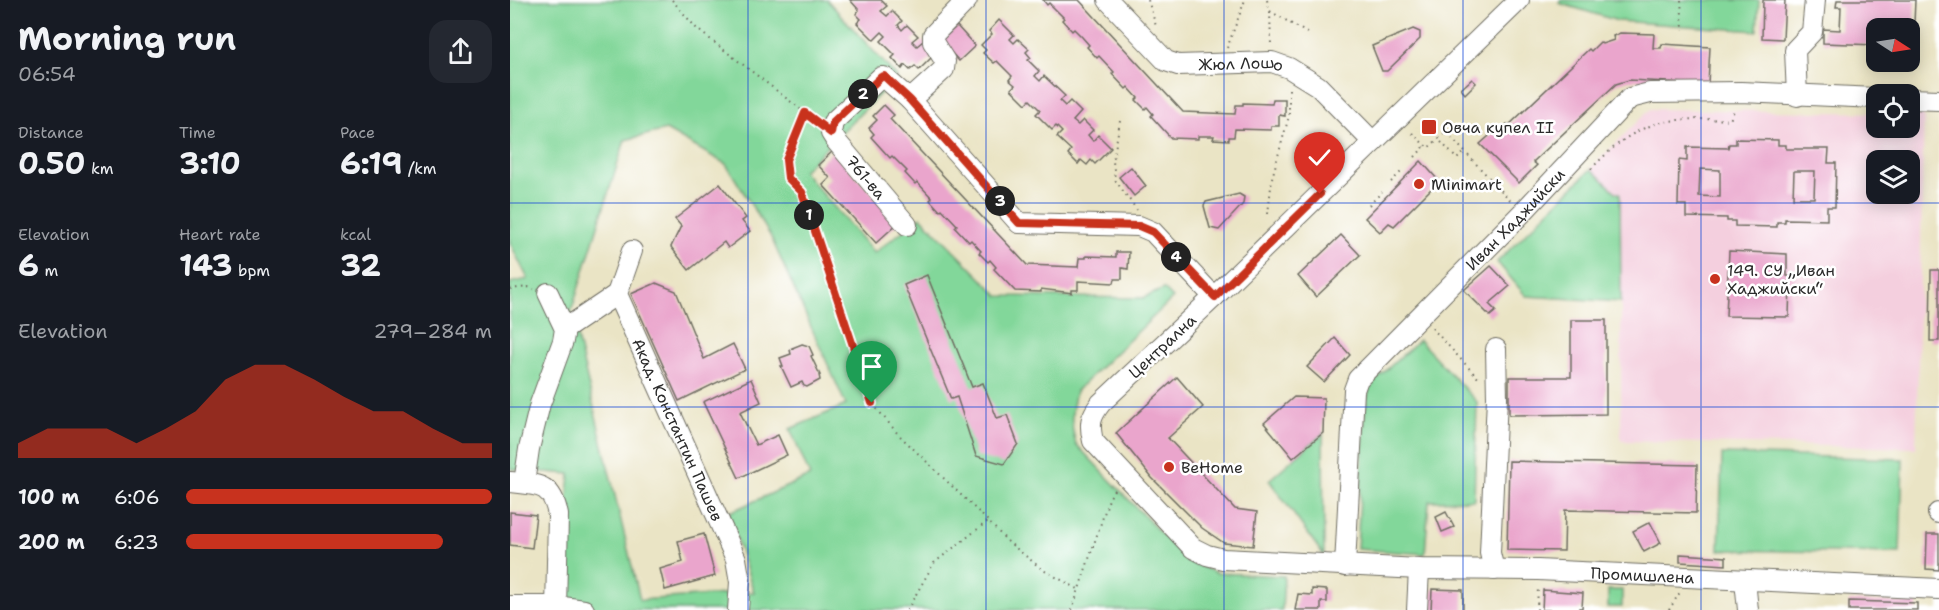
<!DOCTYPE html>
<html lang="en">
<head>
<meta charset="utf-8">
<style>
  body { margin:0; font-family:"Shantell Sans",sans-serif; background:#242831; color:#f1f3f6; height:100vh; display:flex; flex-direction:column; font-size:22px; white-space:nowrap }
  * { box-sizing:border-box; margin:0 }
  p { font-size:20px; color:#9ea1a6 }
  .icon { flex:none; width:33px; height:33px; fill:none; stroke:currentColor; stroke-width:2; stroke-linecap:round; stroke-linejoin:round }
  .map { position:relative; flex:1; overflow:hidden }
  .drawer { display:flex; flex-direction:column; background:#171b24; width:510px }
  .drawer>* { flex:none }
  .needle { width:39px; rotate:102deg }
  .buttons { position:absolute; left:1356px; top:18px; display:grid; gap:12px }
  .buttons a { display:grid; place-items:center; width:54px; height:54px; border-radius:12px; background:#171b24; box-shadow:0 3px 15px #0003; font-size:30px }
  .pin { position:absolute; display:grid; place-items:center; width:51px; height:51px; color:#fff; margin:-62px -26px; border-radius:50% 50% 50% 0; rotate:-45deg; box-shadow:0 0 6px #0007 }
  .pin .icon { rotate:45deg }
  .km { position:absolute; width:30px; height:30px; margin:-15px; border-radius:50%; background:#222; color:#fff; font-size:16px; line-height:30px; text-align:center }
  .round { display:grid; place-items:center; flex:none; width:63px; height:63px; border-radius:18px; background:#242831 }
  .overview { display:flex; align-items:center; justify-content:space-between; height:102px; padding:0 18px }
  h1 { font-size:33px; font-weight:700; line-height:45px }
  .figures { display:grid; grid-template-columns:repeat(3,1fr); gap:9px; height:102px; padding:6px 18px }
  .figures div { display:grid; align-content:center }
  .figures b { font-size:30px; font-weight:700 }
  .figures small { font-size:16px; font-weight:400 }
  .figures p { font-size:16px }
  .chart { height:168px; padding:12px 18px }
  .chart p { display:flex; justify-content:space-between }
  .chart svg { width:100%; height:108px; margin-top:6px; fill:#c8321e; opacity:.7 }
  ul { padding:0 18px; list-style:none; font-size:20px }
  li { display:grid; grid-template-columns:96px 72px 1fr; align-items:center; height:45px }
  li i { height:15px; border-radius:8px; background:#c8321e }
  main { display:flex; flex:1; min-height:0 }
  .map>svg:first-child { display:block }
  .built { fill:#f4cfde; fill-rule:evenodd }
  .green { fill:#82d79a; stroke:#568162; stroke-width:1.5; fill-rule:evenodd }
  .building { fill:#eaa5cc; fill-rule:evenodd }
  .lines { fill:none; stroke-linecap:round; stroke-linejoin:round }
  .minor-casing { stroke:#6e6c61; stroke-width:22 }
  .path { stroke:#6e6c61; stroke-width:2; stroke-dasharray:1.5 4.5; stroke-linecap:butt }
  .minor { stroke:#fff; stroke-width:20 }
  .route-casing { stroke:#fff; stroke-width:12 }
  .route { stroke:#c8321e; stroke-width:8 }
  .grid { fill:none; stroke:#1d4ed8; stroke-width:1.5; stroke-opacity:0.55 }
  .poi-dot { fill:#c8321e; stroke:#fff; stroke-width:2 }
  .labels { text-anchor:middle; stroke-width:5; stroke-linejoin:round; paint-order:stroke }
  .street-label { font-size:16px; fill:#2b2b2b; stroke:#fff }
  .poi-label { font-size:16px; fill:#2b2b2b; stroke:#fff; text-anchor:start }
</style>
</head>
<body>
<main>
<section class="drawer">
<div class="overview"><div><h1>Morning run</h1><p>06:54</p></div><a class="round"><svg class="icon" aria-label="share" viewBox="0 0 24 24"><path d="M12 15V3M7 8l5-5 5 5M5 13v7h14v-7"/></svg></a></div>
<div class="figures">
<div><p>Distance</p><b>0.50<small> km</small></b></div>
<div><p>Time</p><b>3:10</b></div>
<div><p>Pace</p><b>6:19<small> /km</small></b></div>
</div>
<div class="figures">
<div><p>Elevation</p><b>6<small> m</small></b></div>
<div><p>Heart rate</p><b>143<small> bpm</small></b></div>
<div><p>kcal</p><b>32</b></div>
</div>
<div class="chart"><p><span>Elevation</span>279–284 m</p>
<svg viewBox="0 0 160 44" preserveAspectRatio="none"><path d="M0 44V38L10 32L20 32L30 32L40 38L50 32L60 25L70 12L80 6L90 6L100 12L110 19L120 25L130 25L140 32L150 38L160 38V44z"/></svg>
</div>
<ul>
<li><b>100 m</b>6:06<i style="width:100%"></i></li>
<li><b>200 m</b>6:23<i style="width:84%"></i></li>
</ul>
</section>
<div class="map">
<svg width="1429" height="610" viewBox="0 0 1429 610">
  <rect width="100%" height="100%" fill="#fff"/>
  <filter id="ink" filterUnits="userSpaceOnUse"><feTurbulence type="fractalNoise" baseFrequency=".0167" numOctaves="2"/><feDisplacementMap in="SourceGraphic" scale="12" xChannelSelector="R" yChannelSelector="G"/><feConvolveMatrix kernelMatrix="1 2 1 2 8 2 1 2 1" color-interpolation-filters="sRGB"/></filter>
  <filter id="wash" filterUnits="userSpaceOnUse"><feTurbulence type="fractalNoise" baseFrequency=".008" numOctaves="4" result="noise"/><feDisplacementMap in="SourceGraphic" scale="24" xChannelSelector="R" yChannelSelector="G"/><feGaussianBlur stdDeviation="1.35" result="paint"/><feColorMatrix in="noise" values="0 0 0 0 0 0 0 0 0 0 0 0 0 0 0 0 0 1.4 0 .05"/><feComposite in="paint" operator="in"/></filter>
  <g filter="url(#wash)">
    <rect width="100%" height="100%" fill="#eae4c5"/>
    <path class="built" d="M1140,109L1366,113V128H1400V114H1414L1406,448L1111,441V302L1016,296L987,262ZM1366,160H1400V194H1366Z"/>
    <g class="green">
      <path d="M0,0H317L387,77L293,171L364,253L411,217L489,296L633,298L654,289L663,298L566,391C561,412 560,423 566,444L676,560L707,573L774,576L772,610H74L46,606L60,474L0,469V283L18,279L0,243ZM156,130L216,164L260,235L336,405L280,429L300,476L218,513L244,592L130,600L61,312L115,140Z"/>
      <polygon points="1051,0 1249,0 1247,31 1108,21 1049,3"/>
      <polygon points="1081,169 1107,193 1110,193 1111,302 1016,296 987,262"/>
      <polygon points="909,340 967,402 964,500 919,501 915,554 847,549 855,409 860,385"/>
      <polygon points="813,433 814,556 759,480"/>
      <polygon points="1212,454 1393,459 1390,553 1209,550"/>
      <rect x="1098" y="590" width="14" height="17"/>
    </g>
    <g id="blocks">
      <g class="building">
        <polygon points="340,0 371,0 377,6 371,11 377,16 382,11 392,21 388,25 392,30 397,25 408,36 402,41 407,46 413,41 425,54 409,70 405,66 400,70 395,65 392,69 382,58 385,55 371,41 376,36 372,32 364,40 347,23 351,19 346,14 349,10"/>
        <polygon points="533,0 569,0 673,112 725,114 726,105 733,105 733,103 762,104 763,99 775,99 775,116 769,115 769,126 761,126 761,130 725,129 724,137 719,137 719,140 703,139 704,136 688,136 688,139 661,138 641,116 643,114 637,107 635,109 626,100 628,98 618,87 616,89 602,74 604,72 589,56 587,58 577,47 579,45 572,37 564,29 562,31 552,20 554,18 539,3 537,5"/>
        <polygon points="1253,0 1275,0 1273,39 1252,38"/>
        <polygon points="1327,0 1405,0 1403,47 1400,47 1400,28 1366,28 1366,45 1313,43 1313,29 1330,30 1331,7 1326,7"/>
        <polygon points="489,20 504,35 500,39 504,43 508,39 519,49 516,52 521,58 518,60 529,71 525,76 530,81 534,76 555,96 550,101 555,106 560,101 571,112 563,121 568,125 573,120 583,130 578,135 583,141 588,135 601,148 585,164 581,160 577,165 571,160 568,164 558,154 561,150 547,137 552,132 546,126 542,130 526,114 530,110 520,100 516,104 501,89 505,85 499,80 502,76 487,61 484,63 473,53 476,50 471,45 482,34 479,31"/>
        <polygon points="447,26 465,46 449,61 431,41"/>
        <polygon points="903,29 910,32 910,39 877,71 872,71 862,46"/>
        <polygon points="1110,33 1144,34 1143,48 1151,48 1152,44 1200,47 1198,84 1119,80 1106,84 1023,162 1027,165 1009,183 970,144 987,129 989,131 997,124 999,125 1079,49 1081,51 1090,42 1092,44 1104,40 1103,36"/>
        <polygon points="962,79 966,83 955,94 951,89"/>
        <polygon points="374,105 384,115 380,119 517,265 568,267 569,258 576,258 576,256 606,257 606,252 619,252 618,269 612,268 612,279 605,279 604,283 568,281 568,290 562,290 562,293 531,289 531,292 505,291 484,269 486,267 480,260 478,262 469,253 471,251 461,240 459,242 445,227 447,225 432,209 430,211 420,200 422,198 407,182 405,184 395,173 397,171 382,156 380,158 361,137 364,134 359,128 367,120 363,116"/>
        <path d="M1226,139L1268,140V145H1276V149H1319L1318,163H1326L1325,207H1317V220L1275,219V222H1267V227L1225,226V221H1217V218L1176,217V205H1168L1169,160L1177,161V147L1218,148L1219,144H1226ZM1190,169L1210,170V197L1189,196ZM1284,171H1305L1304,198H1283Z"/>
        <polygon points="323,151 389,222 366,243 313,185 320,178 308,165"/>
        <polygon points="911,161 929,181 884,226 879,223 870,232 855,218"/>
        <polygon points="621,167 636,186 624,196 609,177"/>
        <polygon points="210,184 236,218 232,221 240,231 218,248 214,242 179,270 161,247 171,226 165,219"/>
        <polygon points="729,194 734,197 733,204 709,230 700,228 694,206 696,202"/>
        <polygon points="831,235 850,255 806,297 788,276"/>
        <polygon points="1219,251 1277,254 1277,276 1288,277 1280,282 1279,317 1216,316"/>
        <polygon points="981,266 1000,286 979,304 986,311 980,316 954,290"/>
        <polygon points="1421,270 1429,270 1429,341 1420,341"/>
        <polygon points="417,275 462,387 473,383 487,418 497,415 508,444 494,464 466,456 447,397 441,399 394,285"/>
        <polygon points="146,283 166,291 194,359 223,344 235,369 169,401 121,294"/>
        <polygon points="1061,320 1096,320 1096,414 999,415 999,377 1061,377"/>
        <polygon points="825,338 840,355 814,382 797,367"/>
        <polygon points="292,344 299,346 303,355 301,356 310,375 309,375 310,380 297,387 294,386 292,382 281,387 271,366 273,366 270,358 281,354 280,350 283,349 282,348"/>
        <polygon points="667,377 693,407 658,438 725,509 747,512 743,546 714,543 692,528 642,478 606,433"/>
        <polygon points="241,379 251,402 230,412 246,445 268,435 277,455 229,478 193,402"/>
        <polygon points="784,397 814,398 813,433 783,458 754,423"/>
        <polygon points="999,461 1187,465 1186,513 1055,510 1054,551 997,550"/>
        <polygon points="0,512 26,515 22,548 0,545"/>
        <polygon points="936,512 944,527 932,532 926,517"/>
        <polygon points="1140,522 1151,543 1134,552 1123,531"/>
        <polygon points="194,534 205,576 155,590 150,569 173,562 168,541"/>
        <polygon points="1417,534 1429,534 1429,570 1416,569"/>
        <polygon points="1170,554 1216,557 1216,565 1170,562"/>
        <polygon points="802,589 817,590 817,602 811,602 811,610 785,610 788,594 802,595"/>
        <polygon points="922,589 953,590 953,610 921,610"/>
        <polygon points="1033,590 1073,593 1072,608 1069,608 1069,610 1032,610"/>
        <polygon points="1339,601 1407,603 1407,610 1339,610"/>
      </g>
    </g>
  </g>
  <g filter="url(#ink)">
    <use href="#blocks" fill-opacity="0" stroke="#6e6c61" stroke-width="1.5"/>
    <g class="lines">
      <defs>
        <g id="minor">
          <path id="s1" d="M598,0L656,61L668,65L762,62L779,68L808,86L863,142"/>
          <path id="s2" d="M1009,0L704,297L591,403C580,417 579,424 583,441L683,548L697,555L713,559L909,569L1028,570L1429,589"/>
          <polyline points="1287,96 1285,50 1302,32 1305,0"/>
          <polyline points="1400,99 1429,100"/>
          <polyline points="400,100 434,69 435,61 423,42 423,35 457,0"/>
          <polyline points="397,225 326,141 321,133 323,122 371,77 374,77 400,100 509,223 629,226 643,232 704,297"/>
          <path id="s3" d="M122,251L107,294L226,559L230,582L228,610"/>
          <polyline points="55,329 107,294"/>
          <path d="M0,482C29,485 42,483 48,515L46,610"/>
          <polyline points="14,483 19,449 30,404 53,341 55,329 38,293"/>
          <polyline points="1428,513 1429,513"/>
          <path id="s4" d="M835,566L844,390L848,379L1012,213L1120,98L1140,93L1231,92L1366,98"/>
          <polyline points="984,570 980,553 987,398 986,349"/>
          <polyline points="1235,580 1238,610"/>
          <polyline points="0,606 46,606 74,610"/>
          <polyline points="907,610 909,569"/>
        </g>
      </defs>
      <use href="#minor" class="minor-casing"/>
      <g class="path">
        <polyline points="162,0 187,29 307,122"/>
        <polyline points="638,0 646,26"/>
        <polyline points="757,0 760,11 761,45"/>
        <polyline points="1171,0 1173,30"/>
        <polyline points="760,11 797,33"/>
        <polyline points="717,48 735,0"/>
        <polyline points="295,113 276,160 278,178 292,193 362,403 388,434 478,521 497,541 533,570 570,590"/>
        <polyline points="610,121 603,161 605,180 627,210"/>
        <polyline points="902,133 918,148 936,132 1001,201"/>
        <polyline points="931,142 947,159 955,152"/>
        <polyline points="905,157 914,147"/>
        <path d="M1081,169C1129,119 1154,117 1220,120L1225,108"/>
        <polyline points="881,182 893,170"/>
        <polyline points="859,205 872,192"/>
        <polyline points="758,214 762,178 779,116 779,88"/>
        <polyline points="0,289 18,287 24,289"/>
        <polyline points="922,328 969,379"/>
        <polyline points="397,610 424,563 478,521"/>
        <polyline points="562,610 599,499 605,488"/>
        <polyline points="1027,610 1028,586"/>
        <polyline points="1159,610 1170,592"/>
      </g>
      <use href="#minor" class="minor"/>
    </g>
  </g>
  <g class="lines" filter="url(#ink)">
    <defs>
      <polyline id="route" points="362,403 292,192 278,178 276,160 295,113 321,133 323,122 371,77 374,76 400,100 509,223 629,226 643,232 705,297 810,194"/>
    </defs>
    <use href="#route" class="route-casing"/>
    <use href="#route" class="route"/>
  </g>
  <path class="grid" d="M238,0V610M476,0V610M714,0V610M953,0V610M1191,0V610M0,203H1429M0,407H1429"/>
  <g class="poi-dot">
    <rect x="911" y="119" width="16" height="16" rx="3"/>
    <circle cx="909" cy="184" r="6"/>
    <circle cx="1205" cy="279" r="6"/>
    <circle cx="659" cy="467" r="6"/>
  </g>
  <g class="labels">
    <g class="street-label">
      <text dy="6" stroke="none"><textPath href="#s1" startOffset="160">Жюл Лошо</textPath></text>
      <text transform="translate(356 177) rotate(50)" y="6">761-ва</text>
      <text dy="6" stroke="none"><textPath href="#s4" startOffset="412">Иван Хаджийски</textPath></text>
      <text transform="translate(652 346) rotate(-43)" y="6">Централна</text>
      <text dy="6" stroke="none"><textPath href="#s3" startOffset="194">Акад. Константин Пашев</textPath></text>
      <text dy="6" stroke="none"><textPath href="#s2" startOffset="1220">Промишлена</textPath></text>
    </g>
    <g class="poi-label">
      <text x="932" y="133">Овча купел II</text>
      <text x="921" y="190">Minimart</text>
      <text x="1217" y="276">149. СУ „Иван<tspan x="1217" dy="18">Хаджийски“</tspan></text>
      <text x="671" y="473">BeHome</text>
    </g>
  </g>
</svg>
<div class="buttons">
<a><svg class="needle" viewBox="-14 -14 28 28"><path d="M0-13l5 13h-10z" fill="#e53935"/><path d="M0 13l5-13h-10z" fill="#9ea1a6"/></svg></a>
<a><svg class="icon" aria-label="locate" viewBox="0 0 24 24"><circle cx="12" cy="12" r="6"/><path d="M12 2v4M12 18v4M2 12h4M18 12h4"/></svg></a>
<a><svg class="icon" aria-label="layers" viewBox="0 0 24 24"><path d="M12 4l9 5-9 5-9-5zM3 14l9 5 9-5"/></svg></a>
</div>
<div class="pin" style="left:362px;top:403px;background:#1e9e55"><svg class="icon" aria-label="arrive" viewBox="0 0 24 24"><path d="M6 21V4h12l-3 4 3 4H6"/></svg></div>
<div class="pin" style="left:810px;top:194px;background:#d93025"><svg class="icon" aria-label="check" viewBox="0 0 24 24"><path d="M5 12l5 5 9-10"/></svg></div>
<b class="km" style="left:299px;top:215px">1</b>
<b class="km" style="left:353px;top:94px">2</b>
<b class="km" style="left:490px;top:201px">3</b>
<b class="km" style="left:666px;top:257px">4</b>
</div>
</main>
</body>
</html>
